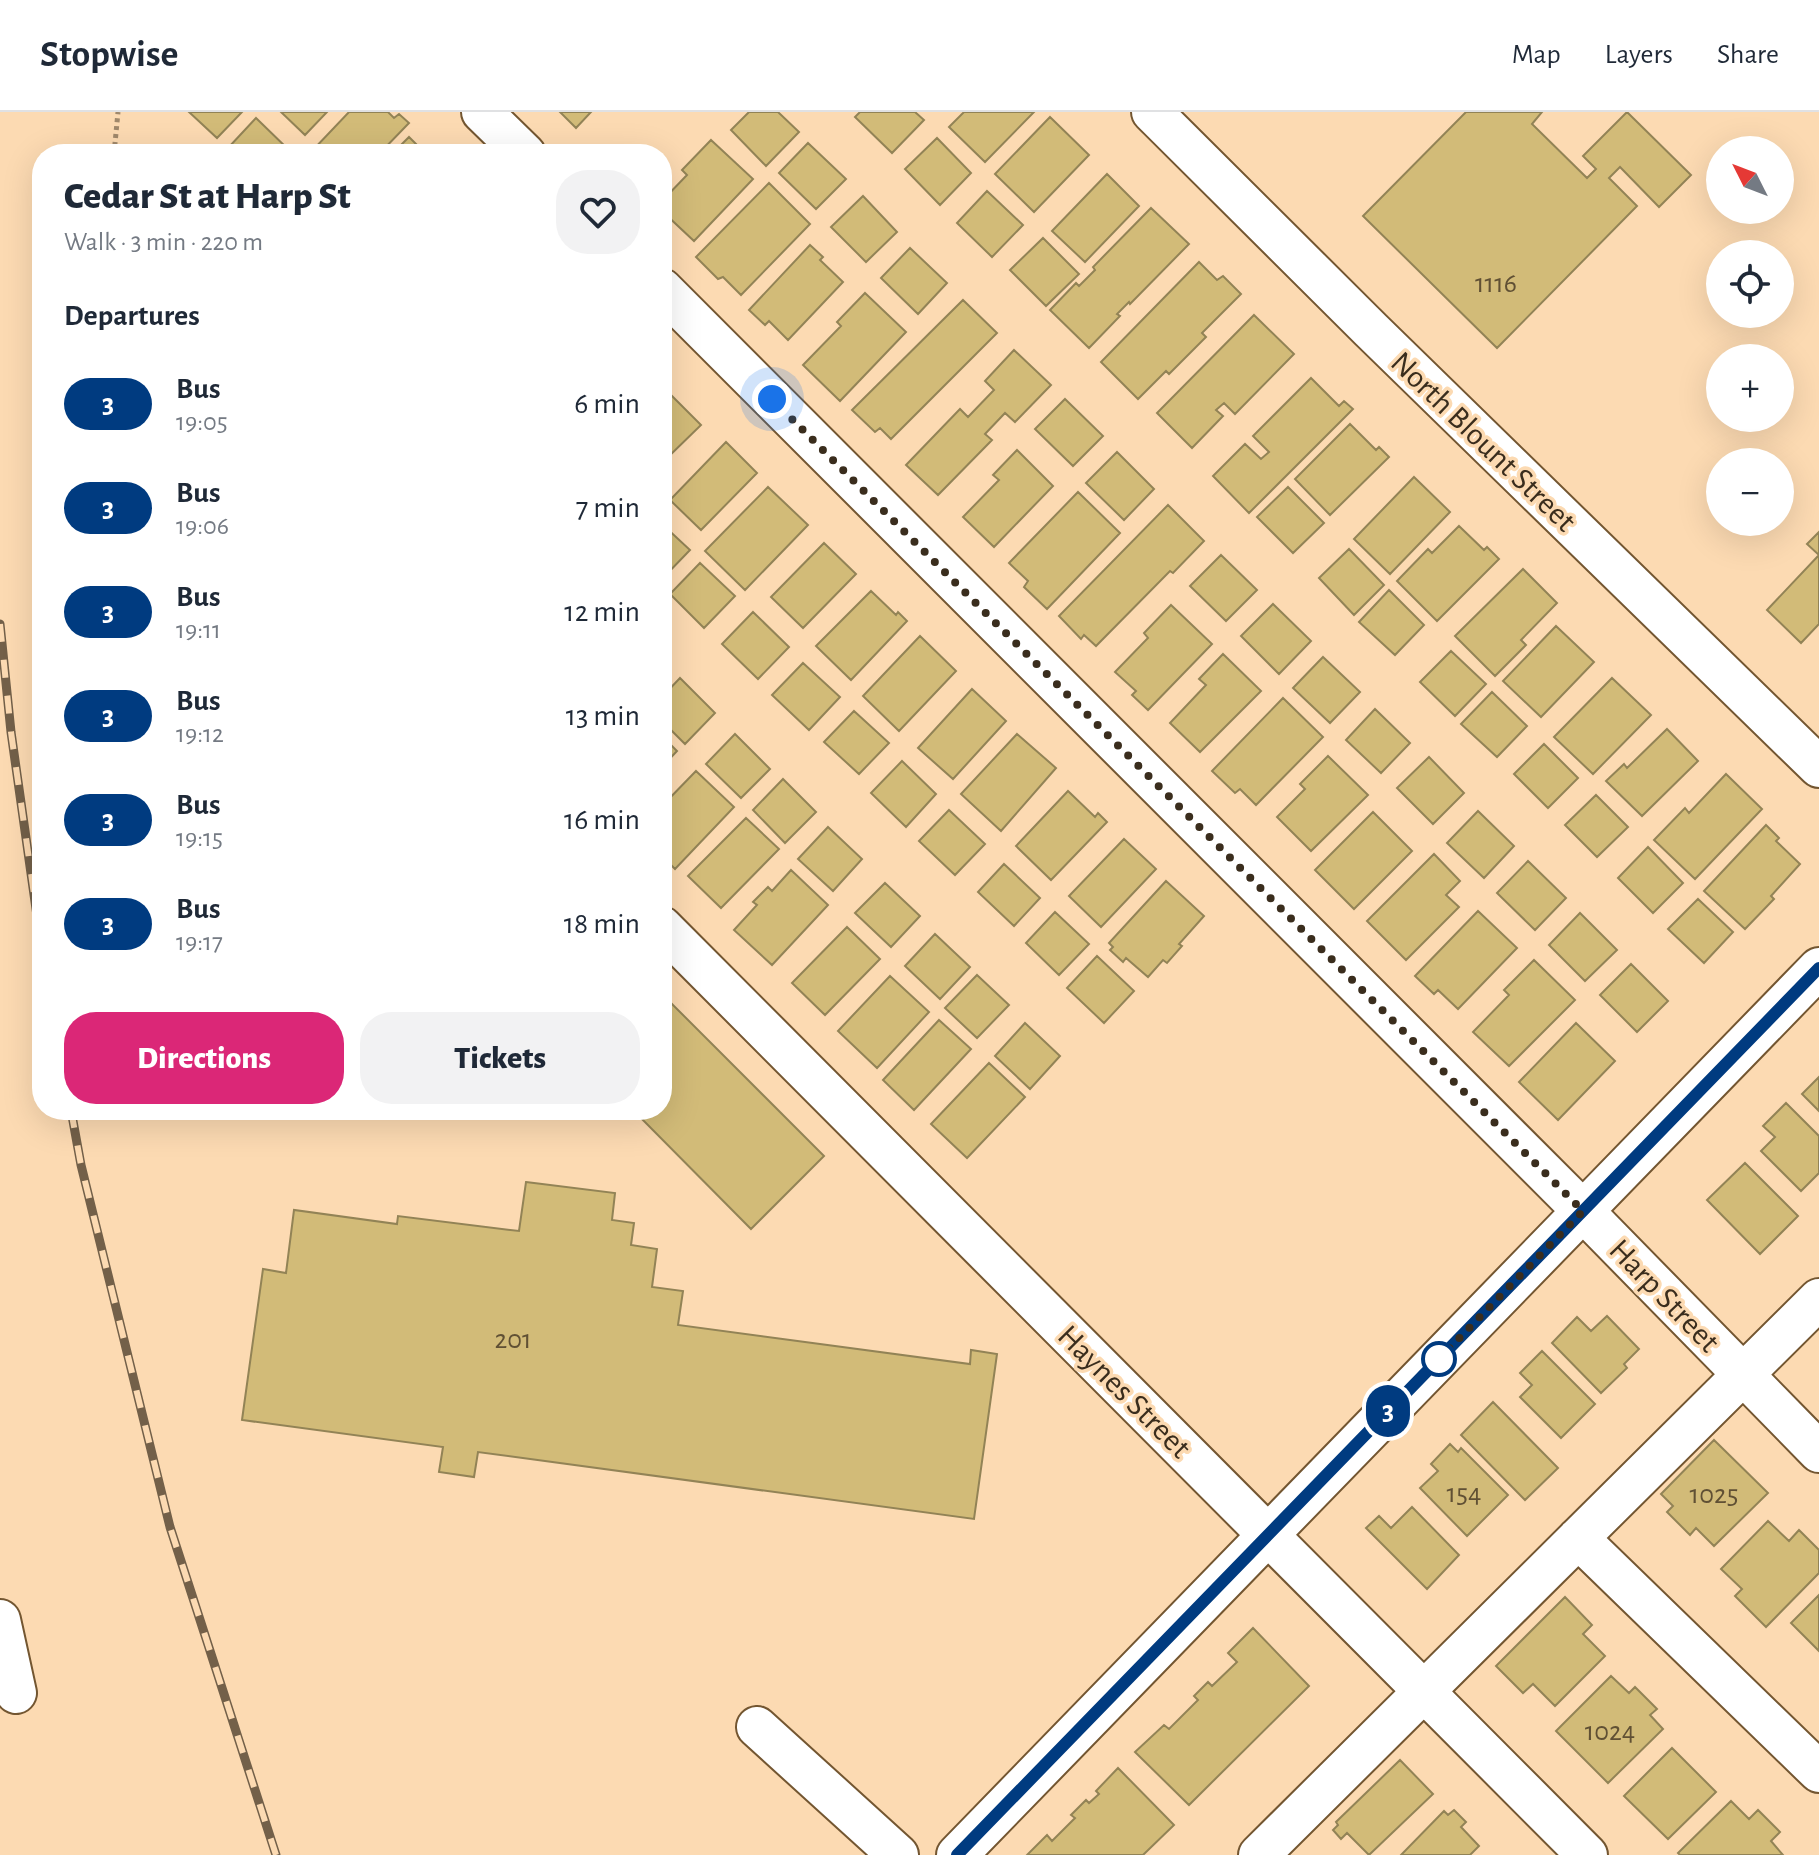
<!DOCTYPE html>
<meta charset="utf-8">
<style>
:root{--surface:#fff;--page:#f2f2f3;--text:#1f2937;--muted:#747a83;--line:#e0e1e3;--accent:#db2777}
body{margin:0;font-family:"Alegreya Sans",sans-serif;background:var(--page);color:var(--text);height:100vh;display:flex;flex-direction:column;font-size:30px;white-space:nowrap}
*{box-sizing:border-box;margin:0}
p{font-size:26px;color:var(--muted)}
.icon{flex:none;width:44px;height:44px;fill:none;stroke:currentColor;stroke-width:2;stroke-linecap:round;stroke-linejoin:round}
.map{position:relative;flex:1;overflow:hidden}
.panel{position:absolute;left:32px;top:32px;width:640px;height:976px;display:flex;flex-direction:column;background:var(--surface);border-radius:32px;box-shadow:0 8px 32px #0002}
.panel>*{flex:none}
.badge{padding:0 16px;border-radius:26px;font-size:28px;line-height:52px}
.needle{width:52px;rotate:312deg}
.buttons{position:absolute;left:1706px;top:24px;display:grid;gap:16px}
.buttons a{display:grid;place-items:center;width:88px;height:88px;border-radius:50%;background:var(--surface);box-shadow:0 8px 32px #0002;font-size:40px}
.you{position:absolute;width:40px;height:40px;margin:-20px;border:6px solid #fff;border-radius:50%;background:#1a73e8;box-shadow:0 0 0 12px #1a73e833}
.map>.badge{position:absolute;translate:-50% -50%;box-shadow:0 0 0 4px #fff}
h2{padding:0 32px;font-size:30px;line-height:72px}
.round{display:grid;place-items:center;flex:none;width:84px;height:84px;border-radius:32px;background:var(--page)}
.head{display:flex;align-items:center;justify-content:space-between;height:136px;padding:0 32px}
h1{font-size:38px;font-weight:800;line-height:60px}
.cta{display:flex;gap:16px;margin-top:auto;padding:16px 32px}
.cta a{flex:1;height:92px;border-radius:32px;background:var(--accent);color:#fff;font-size:32px;font-weight:800;line-height:92px;text-align:center}
.cta a+a{background:var(--page);color:var(--text)}
ul{padding:0;list-style:none}
li{display:flex;align-items:center;gap:24px;height:104px;padding:0 32px}
li div{flex:1}
li b{display:block;font-size:30px}
li em{font-style:normal}
li .badge{min-width:88px;font-weight:700;text-align:center}
header{display:flex;align-items:center;gap:48px;box-sizing:border-box;height:112px;padding:0 40px;background:var(--surface);border-bottom:2px solid var(--line)}
header strong{font-size:38px}
nav{display:flex;gap:44px;margin-inline-start:auto;font-size:28px}
.map>svg:first-child{display:block}
</style>
<header>
<strong>Stopwise</strong>
<nav><a>Map</a><a>Layers</a><a>Share</a></nav>
</header>
<div class="map">
<svg width="1819" height="1743" viewBox="0 0 1819 1743">
<rect width="100%" height="100%" fill="#fcdab2"/>
<path fill="#d2bb78" stroke="#928356" stroke-width="2" d="M 189,0 L 242,0 L 217,26 Z
M 281,0 L 327,0 L 305,23 Z
M 349,0 L 388,0 L 394,6 L 399,2 L 409,11 L 379,42 L 313,42 L 311,40 Z
M 560,0 L 591,0 L 576,16 Z
M 749,0 L 778,0 L 799,20 L 766,54 L 731,18 Z
M 860,0 L 915,0 L 924,8 L 892,41 L 855,5 Z
M 964,0 L 1034,0 L 985,50 L 949,15 Z
M 1466,0 L 1542,0 L 1532,12 L 1587,66 L 1596,57 L 1583,44 L 1627,0 L 1691,63 L 1659,95 L 1620,55 L 1609,66 L 1637,94 L 1497,236 L 1363,104 Z
M 1050,5 L 1089,43 L 1034,100 L 995,62 Z
M 256,6 L 291,40 L 289,42 L 234,42 L 228,36 Z
M 409,25 L 426,42 L 392,42 Z
M 937,26 L 971,61 L 940,93 L 905,57 Z
M 711,28 L 753,67 L 694,129 L 662,99 L 662,89 L 687,63 L 682,58 Z
M 808,31 L 846,67 L 816,97 L 779,61 Z
M 1107,62 L 1139,94 L 1085,150 L 1052,119 Z
M 769,71 L 810,112 L 741,183 L 723,165 L 718,167 L 696,145 Z
M 987,79 L 1023,113 L 992,145 L 957,111 Z
M 863,84 L 897,120 L 866,150 L 831,115 Z
M 1151,96 L 1189,132 L 1130,192 L 1129,190 L 1117,202 L 1120,204 L 1089,236 L 1050,198 L 1076,171 L 1079,174 L 1095,158 L 1093,155 Z
M 1043,126 L 1079,162 L 1046,194 L 1010,158 Z
M 810,133 L 823,145 L 820,148 L 843,170 L 788,228 L 769,209 L 765,213 L 749,198 Z
M 910,136 L 947,171 L 918,202 L 881,166 Z
M 1199,150 L 1217,168 L 1223,164 L 1241,182 L 1202,221 L 1206,225 L 1169,262 L 1166,259 L 1138,287 L 1101,250 Z
M 865,181 L 906,220 L 840,289 L 803,253 L 841,214 L 837,210 Z
M 963,188 L 997,221 L 891,327 L 880,316 L 875,320 L 852,298 Z
M 1254,203 L 1294,242 L 1235,302 L 1224,291 L 1216,298 L 1223,304 L 1192,336 L 1157,301 Z
M 1014,238 L 1051,273 L 1015,310 L 1005,301 L 985,322 L 992,328 L 938,383 L 906,353 L 960,297 L 968,305 L 994,278 L 985,269 Z
M 1311,266 L 1339,294 L 1344,289 L 1353,297 L 1249,401 L 1213,364 L 1245,332 L 1261,347 L 1269,340 L 1253,324 Z
M 669,281 L 701,313 L 664,349 L 668,353 L 662,359 L 662,288 Z
M 1065,287 L 1103,324 L 1073,354 L 1035,317 Z
M 1350,312 L 1376,338 L 1379,335 L 1389,345 L 1330,403 L 1295,367 Z
M 726,330 L 757,361 L 701,418 L 670,388 Z
M 1017,338 L 1053,374 L 994,435 L 963,405 L 999,368 L 993,363 Z
M 1117,340 L 1154,377 L 1124,408 L 1086,371 Z
M 1414,365 L 1450,400 L 1390,462 L 1354,427 Z
M 768,375 L 808,413 L 745,478 L 705,439 Z
M 1288,375 L 1324,411 L 1293,441 L 1257,405 Z
M 1078,380 L 1120,421 L 1047,497 L 1024,475 L 1028,469 L 1009,451 Z
M 1168,393 L 1204,429 L 1173,461 L 1170,459 L 1096,534 L 1084,523 L 1081,527 L 1059,504 Z
M 662,412 L 690,438 L 662,467 Z
M 1459,414 L 1484,438 L 1487,435 L 1499,447 L 1437,509 L 1397,469 L 1428,437 L 1432,441 Z
M 1819,420 L 1819,512 L 1801,531 L 1767,498 L 1819,443 L 1807,432 Z
M 824,431 L 856,462 L 803,516 L 771,485 Z
M 1349,437 L 1384,473 L 1354,503 L 1319,466 Z
M 1221,443 L 1257,478 L 1226,509 L 1190,474 Z
M 700,451 L 735,484 L 704,516 L 670,482 Z
M 1523,457 L 1557,491 L 1521,528 L 1526,533 L 1495,564 L 1455,524 Z
M 1389,478 L 1424,513 L 1395,543 L 1359,510 Z
M 871,479 L 896,503 L 898,500 L 907,509 L 851,568 L 816,534 Z
M 1273,492 L 1311,529 L 1279,562 L 1241,524 Z
M 1171,493 L 1212,532 L 1148,598 L 1132,583 L 1136,579 L 1115,560 L 1148,526 L 1144,521 Z
M 753,500 L 789,535 L 758,567 L 722,532 Z
M 1556,514 L 1594,550 L 1541,605 L 1503,569 Z
M 920,524 L 956,559 L 899,619 L 863,584 Z
M 1451,539 L 1486,572 L 1455,604 L 1420,570 Z
M 1223,542 L 1261,579 L 1200,640 L 1170,611 L 1206,573 L 1199,567 Z
M 1323,545 L 1360,580 L 1330,611 L 1293,576 Z
M 803,551 L 840,585 L 809,618 L 772,583 Z
M 680,566 L 715,601 L 685,632 L 662,609 L 662,585 Z
M 1612,566 L 1651,603 L 1593,662 L 1554,625 Z
M 972,577 L 1006,609 L 953,667 L 918,636 Z
M 1492,580 L 1527,614 L 1497,645 L 1461,612 Z
M 1283,586 L 1323,625 L 1256,693 L 1240,677 L 1235,681 L 1212,659 Z
M 1375,597 L 1410,631 L 1381,661 L 1346,628 Z
M 854,599 L 889,631 L 859,662 L 824,630 Z
M 1667,617 L 1698,649 L 1642,704 L 1606,669 L 1624,652 L 1627,656 Z
M 735,622 L 770,657 L 741,686 L 706,652 Z
M 1017,622 L 1056,656 L 1001,719 L 961,682 Z
M 662,624 L 677,639 L 662,655 Z
M 1544,632 L 1578,666 L 1548,696 L 1514,662 Z
M 1328,644 L 1368,683 L 1311,739 L 1277,705 L 1305,677 L 1300,672 Z
M 1429,645 L 1464,681 L 1433,712 L 1397,676 Z
M 902,649 L 936,682 L 906,715 L 871,681 Z
M 696,659 L 734,695 L 675,757 L 662,744 L 662,694 Z
M 1726,662 L 1762,697 L 1695,767 L 1654,728 L 1685,696 L 1689,701 Z
M 783,667 L 816,700 L 785,731 L 753,698 Z
M 1068,679 L 1095,705 L 1098,701 L 1107,710 L 1051,768 L 1016,734 Z
M 1596,683 L 1628,715 L 1597,745 L 1565,713 Z
M 949,698 L 985,732 L 955,763 L 919,729 Z
M 1478,699 L 1514,734 L 1484,766 L 1447,731 Z
M 1373,700 L 1412,739 L 1354,797 L 1315,758 Z
M 746,706 L 779,737 L 721,796 L 688,764 Z
M 1766,713 L 1779,726 L 1776,729 L 1800,752 L 1771,784 L 1774,787 L 1745,817 L 1704,779 Z
M 828,715 L 862,747 L 833,779 L 798,747 Z
M 1124,727 L 1156,757 L 1101,815 L 1069,784 Z
M 1648,735 L 1683,771 L 1653,801 L 1618,766 Z
M 1434,742 L 1460,769 L 1446,783 L 1459,795 L 1406,848 L 1367,809 Z
M 1528,749 L 1566,786 L 1535,818 L 1497,781 Z
M 1004,752 L 1040,786 L 1014,814 L 978,780 Z
M 791,758 L 828,793 L 772,853 L 734,818 L 757,793 L 753,790 L 768,775 L 772,779 Z
M 1166,769 L 1204,804 L 1179,832 L 1182,834 L 1167,851 L 1163,848 L 1148,865 L 1126,846 L 1123,850 L 1110,838 L 1113,835 L 1109,831 Z
M 885,771 L 920,804 L 891,835 L 855,801 Z
M 1698,787 L 1733,820 L 1704,851 L 1668,817 Z
M 1478,799 L 1517,836 L 1458,897 L 1438,878 L 1434,882 L 1415,864 Z
M 1055,800 L 1089,832 L 1059,863 L 1026,831 Z
M 1580,801 L 1617,838 L 1585,869 L 1549,833 Z
M 847,815 L 880,847 L 825,903 L 792,871 Z
M 935,822 L 970,855 L 940,887 L 905,854 Z
M 1097,844 L 1134,879 L 1104,911 L 1067,876 Z
M 1534,848 L 1575,888 L 1509,954 L 1473,920 L 1509,883 L 1504,878 Z
M 1631,852 L 1668,889 L 1637,920 L 1600,883 Z
M 977,863 L 1009,893 L 977,926 L 945,896 Z
M 890,864 L 929,900 L 877,956 L 838,919 Z
M 662,882 L 824,1044 L 751,1117 L 633,998 L 662,998 Z
M 939,908 L 971,937 L 914,998 L 883,968 Z
M 1025,911 L 1060,944 L 1030,977 L 995,944 Z
M 1576,911 L 1615,949 L 1558,1008 L 1519,970 Z
M 989,951 L 1025,985 L 967,1046 L 931,1012 Z
M 1819,965 L 1819,999 L 1802,982 Z
M 1786,991 L 1819,1024 L 1819,1061 L 1801,1079 L 1761,1039 L 1775,1025 L 1763,1014 Z
M 1745,1051 L 1798,1104 L 1760,1142 L 1707,1088 Z
M 526,1070 L 615,1081 L 612,1108 L 634,1111 L 631,1133 L 657,1137 L 652,1175 L 683,1179 L 678,1213 L 970,1252 L 971,1238 L 997,1242 L 974,1407 L 478,1340 L 474,1365 L 439,1360 L 443,1335 L 242,1308 L 263,1157 L 286,1161 L 294,1098 L 397,1112 L 398,1104 L 519,1119 Z
M 1607,1204 L 1639,1237 L 1624,1252 L 1627,1256 L 1601,1281 L 1552,1231 L 1577,1205 L 1591,1219 Z
M 1542,1239 L 1595,1292 L 1561,1326 L 1520,1285 L 1532,1273 L 1520,1261 Z
M 1493,1290 L 1558,1356 L 1525,1388 L 1461,1323 Z
M 1714,1328 L 1768,1381 L 1714,1434 L 1696,1416 L 1690,1423 L 1667,1400 L 1673,1394 L 1661,1382 Z
M 1450,1332 L 1458,1340 L 1461,1336 L 1508,1383 L 1467,1424 L 1420,1376 L 1438,1359 L 1431,1352 Z
M 1412,1395 L 1459,1443 L 1427,1477 L 1366,1416 L 1379,1404 L 1391,1416 Z
M 1768,1409 L 1789,1429 L 1799,1418 L 1819,1438 L 1819,1461 L 1766,1515 L 1735,1484 L 1742,1477 L 1721,1457 Z
M 1819,1483 L 1819,1539 L 1791,1511 Z
M 1565,1485 L 1592,1513 L 1583,1522 L 1605,1544 L 1555,1594 L 1533,1572 L 1523,1581 L 1496,1554 Z
M 1253,1516 L 1309,1574 L 1189,1693 L 1135,1640 L 1164,1613 L 1169,1617 L 1198,1588 L 1194,1584 L 1208,1570 L 1212,1574 L 1237,1550 L 1228,1541 Z
M 1611,1564 L 1629,1581 L 1635,1575 L 1657,1597 L 1650,1603 L 1663,1617 L 1608,1671 L 1556,1619 Z
M 1672,1636 L 1716,1680 L 1668,1727 L 1624,1684 Z
M 1400,1648 L 1433,1682 L 1369,1743 L 1347,1721 L 1341,1727 L 1333,1718 L 1338,1713 L 1336,1710 Z
M 1118,1656 L 1174,1713 L 1143,1743 L 1027,1743 L 1047,1723 L 1052,1729 L 1075,1706 L 1071,1703 L 1086,1688 L 1089,1691 L 1099,1682 L 1096,1679 Z
M 1731,1689 L 1749,1707 L 1758,1698 L 1780,1720 L 1771,1729 L 1783,1743 L 1680,1743 L 1678,1741 Z
M 1454,1698 L 1466,1710 L 1461,1715 L 1479,1734 L 1470,1743 L 1401,1743 L 1444,1699 L 1448,1703 Z"/>
<g fill="none" stroke-linecap="round" stroke-linejoin="round">
<defs>
<path id="minor" d="M 482,0 L 525,42
M 1152,0 L 1371,218 L 1819,655
M 662,177 L 1583,1099 L 1819,1340
M 662,815 L 1587,1743
M 1578,1426 L 1819,1660
M 0,1508 L 16,1581
M 757,1615 L 898,1743
M 957,1743 L 1819,856
M 1259,1743 L 1819,1187"/>
</defs>
<use href="#minor" stroke="#735631" stroke-width="44"/>
<path stroke="#a0886b" stroke-width="5" stroke-dasharray="4 4" stroke-linecap="butt" d="M 114,42 L 118,0"/>
<use href="#minor" stroke="#fff" stroke-width="40"/>
<defs>
<path id="rail" d="M 0,512 L 11,620 L 42,839
M 71,998 L 81,1053 L 170,1415 L 276,1743"/>
</defs>
<use href="#rail" stroke="#736049" stroke-width="9"/>
<use href="#rail" stroke="#fcdab2" stroke-width="6" stroke-dasharray="18" stroke-linecap="butt"/>
</g>
<g fill="none" stroke-linecap="round" stroke-linejoin="round">
<defs>
<path id="line" d="M 957,1743 L 1819,856"/>
</defs>
<use href="#line" stroke="#fff" stroke-width="18"/>
<use href="#line" stroke="#003b80" stroke-width="12"/>
<path stroke="#3a2d1d" stroke-width="8" stroke-dasharray="0 14.4" d="M 772,287 L 1583,1099 L 1436,1250 L 1439,1247"/>
</g>
<circle fill="#fff" stroke="#003b80" stroke-width="4" cx="1439" cy="1247" r="16"/>
<g text-anchor="middle" stroke-width="7" stroke-linejoin="round" paint-order="stroke">
<g font-size="28" fill="#605034">
<text x="1496" y="180">1116</text>
<text x="513" y="1236">201</text>
<text x="1464" y="1390">154</text>
<text x="1714" y="1391">1025</text>
<text x="1610" y="1628">1024</text>
</g>
<g font-size="32" fill="#3a2d1d" stroke="#fcdab2">
<text transform="translate(1484 329) rotate(44)" y="11">North Blount Street</text>
<text transform="translate(1665 1183) rotate(46)" y="11">Harp Street</text>
<text transform="translate(1125 1279) rotate(45)" y="11">Haynes Street</text>
</g>
</g>
</svg>
<div class="buttons">
<a><svg class="needle" viewBox="-14 -14 28 28"><path d="M0-13l5 13h-10z" fill="#e53935"/><path d="M0 13l5-13h-10z" fill="#747a83"/></svg></a>
<a><svg class="icon" aria-label="locate" viewBox="0 0 24 24"><circle cx="12" cy="12" r="6"/><path d="M12 2v4M12 18v4M2 12h4M18 12h4"/></svg></a>
<a>+</a>
<a>−</a>
</div>
<div class="you" style="left:772px;top:287px"></div>
<b class="badge" style="left:1388px;top:1299px;background:#003b80;color:#fff">3</b>
<section class="panel">
<div class="head"><div><h1>Cedar St at Harp St</h1><p>Walk · 3 min · 220 m</p></div><a class="round"><svg class="icon" aria-label="heart" viewBox="0 0 24 24"><path d="M12 20l-8-8c-3-5 5-10 8-4 3-6 11-1 8 4z"/></svg></a></div>
<h2>Departures</h2>
<ul>
<li><span class="badge" style="background:#003b80;color:#fff">3</span><div><b>Bus</b><p>19:05</p></div><em>6 min</em></li>
<li><span class="badge" style="background:#003b80;color:#fff">3</span><div><b>Bus</b><p>19:06</p></div><em>7 min</em></li>
<li><span class="badge" style="background:#003b80;color:#fff">3</span><div><b>Bus</b><p>19:11</p></div><em>12 min</em></li>
<li><span class="badge" style="background:#003b80;color:#fff">3</span><div><b>Bus</b><p>19:12</p></div><em>13 min</em></li>
<li><span class="badge" style="background:#003b80;color:#fff">3</span><div><b>Bus</b><p>19:15</p></div><em>16 min</em></li>
<li><span class="badge" style="background:#003b80;color:#fff">3</span><div><b>Bus</b><p>19:17</p></div><em>18 min</em></li>
</ul>
<div class="cta"><a>Directions</a><a>Tickets</a></div>
</section>
</div>
